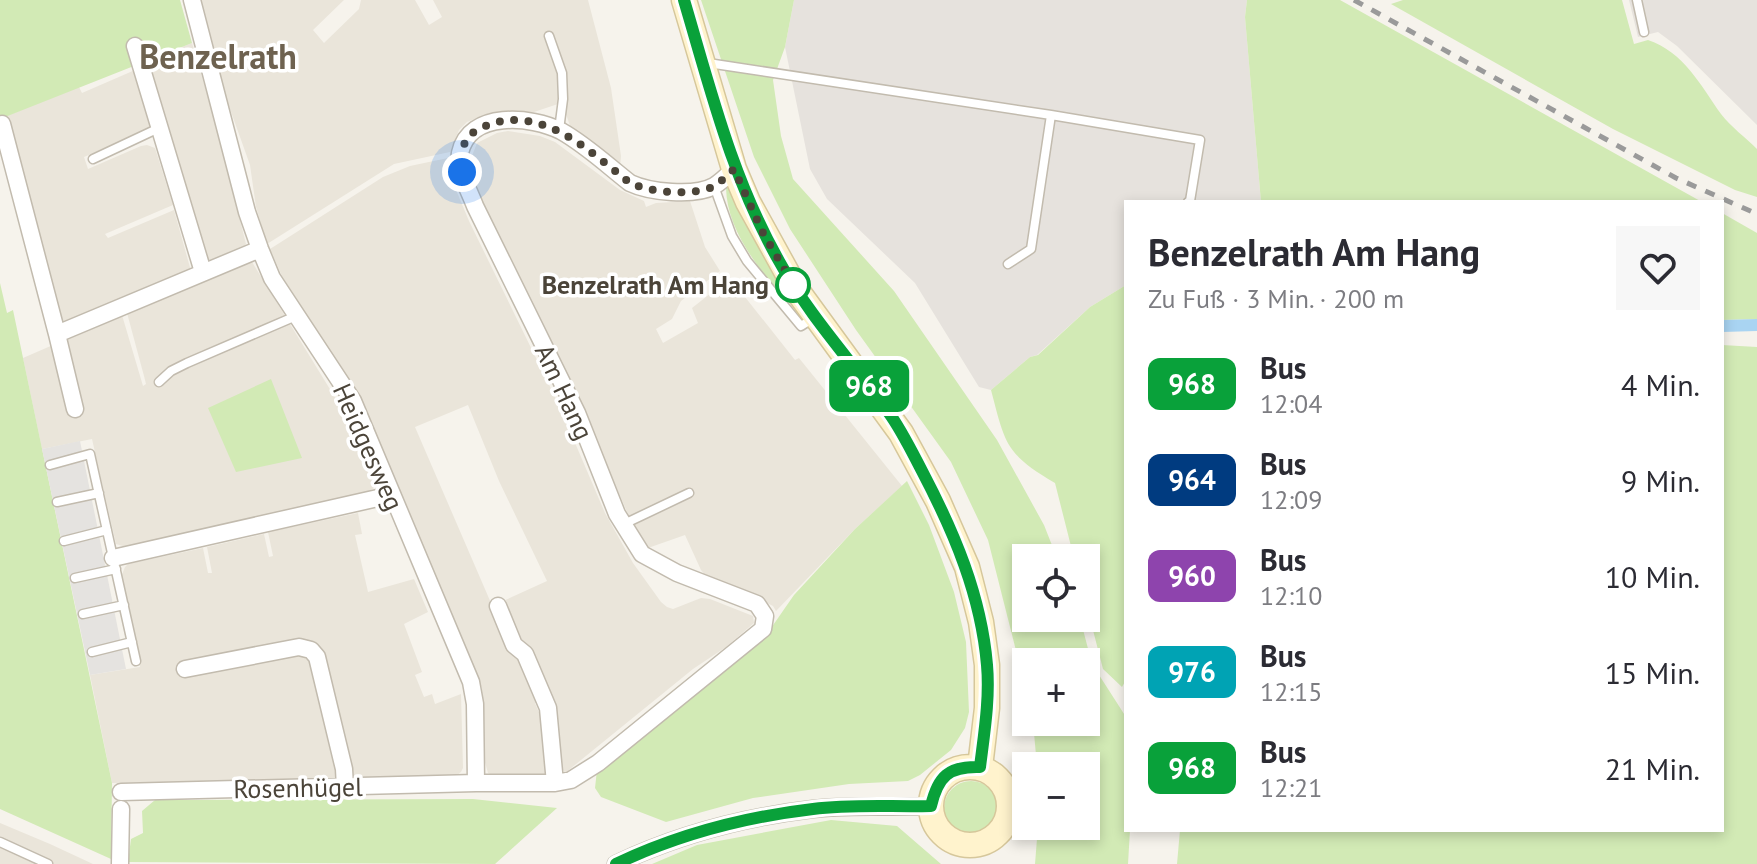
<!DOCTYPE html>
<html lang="de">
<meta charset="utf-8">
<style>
:root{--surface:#fff;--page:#f7f7f7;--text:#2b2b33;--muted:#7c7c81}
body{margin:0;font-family:"PT Sans",sans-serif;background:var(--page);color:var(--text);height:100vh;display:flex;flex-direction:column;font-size:30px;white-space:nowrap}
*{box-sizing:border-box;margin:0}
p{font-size:26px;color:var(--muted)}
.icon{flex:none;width:44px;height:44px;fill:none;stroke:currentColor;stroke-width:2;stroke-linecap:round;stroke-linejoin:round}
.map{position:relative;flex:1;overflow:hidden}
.panel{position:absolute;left:1124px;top:200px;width:600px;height:632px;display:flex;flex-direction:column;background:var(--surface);border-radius:0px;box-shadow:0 4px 12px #0003}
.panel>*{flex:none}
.badge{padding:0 16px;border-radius:12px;font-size:28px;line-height:52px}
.buttons{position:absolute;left:1012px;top:544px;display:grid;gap:16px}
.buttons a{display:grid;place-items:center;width:88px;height:88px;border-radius:0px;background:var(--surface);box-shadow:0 4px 12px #0003;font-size:40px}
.you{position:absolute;width:40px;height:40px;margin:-20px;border:6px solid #fff;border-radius:50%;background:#1a73e8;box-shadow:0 0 0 12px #1a73e833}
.map>.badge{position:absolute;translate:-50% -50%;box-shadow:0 0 0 4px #fff}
.round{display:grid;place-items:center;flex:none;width:84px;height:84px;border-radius:0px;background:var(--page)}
.summary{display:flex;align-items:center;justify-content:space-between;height:136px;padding:0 24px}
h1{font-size:38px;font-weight:700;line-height:60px}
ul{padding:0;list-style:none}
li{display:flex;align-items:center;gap:24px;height:96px;padding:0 24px}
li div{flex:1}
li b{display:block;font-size:30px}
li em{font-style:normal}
li .badge{min-width:88px;font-weight:700;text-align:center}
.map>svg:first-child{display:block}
</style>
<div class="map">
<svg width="1757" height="864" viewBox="0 0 1757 864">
<rect width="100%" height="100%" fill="#f6f3ec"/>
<path fill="#eae5da" d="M 201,0 L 344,0 L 313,30 L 324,43 L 359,9 L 361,0 L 415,0 L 429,25 L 442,17 L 433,0 L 588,0 L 611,88 L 621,156 L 620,168 L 571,129 L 564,108 L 558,104 L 528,114 L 490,113 L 467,122 L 459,130 L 450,152 L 394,164 L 267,244 L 256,207 L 250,165 L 210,53 Z
M 192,43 L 217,128 L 246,244 L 241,249 L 213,261 L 207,261 L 146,61 Z
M 135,70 L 151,128 L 84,157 L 88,169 L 141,146 L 147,145 L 155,148 L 173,205 L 105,234 L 108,238 L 174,210 L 191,271 L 67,323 L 59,320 L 57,315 L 6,116 L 79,87 L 82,93 Z
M 508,131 L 540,136 L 555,142 L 620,190 L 644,201 L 646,207 L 656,203 L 690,201 L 705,247 L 720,271 L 681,301 L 672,319 L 656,329 L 663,343 L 698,323 L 692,308 L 730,278 L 795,360 L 799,358 L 902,486 L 855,529 L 776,611 L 773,606 L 751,595 L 709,580 L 701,570 L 685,535 L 648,548 L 634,528 L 578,399 L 496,233 L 474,182 L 470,161 L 477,143 L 497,133 Z
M 448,158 L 449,173 L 469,221 L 558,403 L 605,513 L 633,563 L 661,602 L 667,607 L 673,609 L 701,598 L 710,599 L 753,616 L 754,623 L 726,647 L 693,669 L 565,773 L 559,763 L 553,712 L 528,653 L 518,642 L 501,602 L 547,581 L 499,481 L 468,405 L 415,427 L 510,647 L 520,656 L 539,701 L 535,703 L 545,727 L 550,765 L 546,775 L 494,776 L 488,773 L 484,759 L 482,689 L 479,679 L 360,397 L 282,276 L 270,249 L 383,177 L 410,166 Z
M 249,261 L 252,262 L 347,417 L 375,484 L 374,488 L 369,491 L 126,547 L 116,544 L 92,439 L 42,449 L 23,358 L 122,315 L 143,386 L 146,384 L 144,376 L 127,313 Z
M 358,513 L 362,534 L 355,535 L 368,592 L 414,579 L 428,612 L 404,624 L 422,672 L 415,675 L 424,697 L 432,694 L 435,704 L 461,694 L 463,768 L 461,772 L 454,777 L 112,783 L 90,675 L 140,667 L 121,577 L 125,567 L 128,564 L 203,548 L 208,573 L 212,573 L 207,547 L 264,534 L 269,557 L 273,556 L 268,532 Z
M 0,823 L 50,844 L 93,864 L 0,864 Z"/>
<path fill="#e6e2dd" d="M 794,0 L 1247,0 L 1245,17 L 1261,202 L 1126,202 L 1126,285 L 1090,307 L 1037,355 L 1030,357 L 991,390 L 979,387 L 915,283 L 827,199 L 810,169 L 785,47 Z
M 1629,0 L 1757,0 L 1757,125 L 1677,46 L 1658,32 L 1638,37 Z"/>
<path fill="#d2eab5" d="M 0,0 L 180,0 L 192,43 L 0,119 Z
M 701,0 L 794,0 L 785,47 L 773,80 L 781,136 L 793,179 L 894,291 L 997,440 L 1044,525 L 1057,558 L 1026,558 L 1026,618 L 1080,618 L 1092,664 L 1126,717 L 1126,830 L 1130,830 L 1128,864 L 1035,864 L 1038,826 L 1086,826 L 1086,766 L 1037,766 L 1033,722 L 1086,722 L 1086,662 L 1026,662 L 1026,690 L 988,540 L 951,462 L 856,330 L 790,229 L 754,157 Z
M 1247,0 L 1340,0 L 1702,202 L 1261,202 L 1245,17 Z
M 1403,0 L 1622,0 L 1634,44 L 1648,40 C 1684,52 1701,86 1721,114 C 1731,127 1745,137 1757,149 L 1757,197 L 1735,190 L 1613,129 L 1391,4 Z
M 730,186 L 744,222 L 784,289 L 780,294 C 755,264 727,228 726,188 Z
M 1722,213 L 1757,233 L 1757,319 L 1722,320 Z
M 0,283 L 7,313 L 13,310 L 112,783 L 111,859 L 0,809 Z
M 1126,285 L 1126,680 L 1122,687 L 1103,669 L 1086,603 L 1086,558 L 1074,558 L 1055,483 C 1005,454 1005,443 991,390 L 1030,357 L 1038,355 L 1090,307 Z
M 1722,345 L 1757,347 L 1757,864 L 1177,864 L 1180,830 L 1722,830 Z
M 271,379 L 302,458 L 236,472 L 208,408 Z
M 907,481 L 929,525 L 954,592 L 966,642 L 969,712 L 965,728 L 951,750 L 920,775 L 908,781 L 849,784 L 753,798 L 666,822 L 601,797 L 595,788 L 597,770 L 769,631 L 794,595 L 855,529 Z
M944 808a27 27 0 1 1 54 0a27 27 0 1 1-54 0Z
M 473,799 L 557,808 L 495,864 L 128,862 L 131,839 L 143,833 L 142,811 L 155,800 Z
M 831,820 L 897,826 L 941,864 L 652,864 L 697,845 Z"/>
<path fill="#e5e3e0" d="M 80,441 L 126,669 L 90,675 L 42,449 Z"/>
<path fill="#a9d4f2" d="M 1757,319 L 1757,331 L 1722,332 L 1722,320 Z"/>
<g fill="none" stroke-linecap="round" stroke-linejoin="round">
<defs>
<path id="lane" d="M 1637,0 L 1644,32
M 549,36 L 562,73 L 563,99 L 559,130
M 708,63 L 1051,115 L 1200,140 L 1190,201 L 1188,202
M 93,159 L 159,128
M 714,186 L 732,236 L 747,261 L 801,326 L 812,319
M 1008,264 L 1031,249 L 1051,115
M 159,382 L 171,371 L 187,363 L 296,316
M 50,465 L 90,454 L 136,661
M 57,502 L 99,493
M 624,524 L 689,493
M 64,541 L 107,530
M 75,578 L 116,569
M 83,614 L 124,605
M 92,652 L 132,642
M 0,842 L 48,864"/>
<path id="street" d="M 192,0 L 247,212 L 260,249 L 272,278 L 353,401 L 471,682 L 475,704 L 476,783 L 555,783 L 571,780 L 598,763 L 763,629 L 765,616 L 757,604 L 677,573 L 642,554 L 617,514 L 577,413 L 475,206 C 469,190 457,170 460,153 C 469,110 532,116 561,131 C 586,145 607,165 630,183 C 649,192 694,197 714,186 C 721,182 728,175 734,169
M 135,46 L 203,272
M 2,124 L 57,334 L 260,249
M 57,334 L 75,409
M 113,558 L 391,495
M 498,606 L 514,645 L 525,654 L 548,708 L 555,783
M 185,669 L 299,647 L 311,650 L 317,657 L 344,769 L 345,787
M 121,792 L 476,783
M 120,864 L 121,809
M 616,864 C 677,835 745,817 813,809 C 851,804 892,808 931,806"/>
<path id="secondary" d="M 684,0 L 734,169 L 748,202 L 796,289 L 901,433 L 938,501 L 967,567 L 981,622 L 987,665 L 987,708 L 980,767
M931 806a39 39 0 1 1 78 0a39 39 0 1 1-78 0Z"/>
</defs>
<use href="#lane" stroke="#c2bbae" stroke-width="11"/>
<use href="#street" stroke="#c2bbae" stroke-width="19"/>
<use href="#secondary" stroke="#d6c79b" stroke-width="27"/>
<use href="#lane" stroke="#fff" stroke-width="8"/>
<use href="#street" stroke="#fff" stroke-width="16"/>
<use href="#secondary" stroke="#fff3cd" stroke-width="24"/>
<path stroke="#9a9a9a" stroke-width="5" stroke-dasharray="10 10" stroke-linecap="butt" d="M 1354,0 L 1676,178 L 1757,214"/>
</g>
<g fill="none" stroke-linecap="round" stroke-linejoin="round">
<defs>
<path id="line" d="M 616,864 C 677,835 745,817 813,809 C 851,804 892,807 931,806 C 938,776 949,766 980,767 C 984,734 990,699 987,665 C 981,595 954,532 922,471 C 912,452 902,431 889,413 C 853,363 809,316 779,261 C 732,178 711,91 684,0"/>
</defs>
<use href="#line" stroke="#fff" stroke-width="18"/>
<use href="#line" stroke="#09a13a" stroke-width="12"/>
<path stroke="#4b4439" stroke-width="8" stroke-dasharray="0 14.4" d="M 462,172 C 459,152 463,135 483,127 C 540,102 588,150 630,183 C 649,192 694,197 714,186 C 721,182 728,175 734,169 L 763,233 L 796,289 L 793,285"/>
</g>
<circle fill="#fff" stroke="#09a13a" stroke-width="4" cx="793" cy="285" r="16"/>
<g text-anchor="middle" stroke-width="7" stroke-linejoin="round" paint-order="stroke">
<g font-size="26" font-weight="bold" fill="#4b4439" stroke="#fff" text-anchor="end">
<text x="769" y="294">Benzelrath Am Hang</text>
</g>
<g font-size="26" fill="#4b4439" stroke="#fff">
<text transform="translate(564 392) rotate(65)" y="9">Am Hang</text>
<text transform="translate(368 447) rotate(66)" y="9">Heidgesweg</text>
<text transform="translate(298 788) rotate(-1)" y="9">Rosenhügel</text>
</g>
<g font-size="34" font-weight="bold" fill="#6e6250" stroke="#fff">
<text x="218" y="69">Benzelrath</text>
</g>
</g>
</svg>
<div class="buttons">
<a><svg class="icon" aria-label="locate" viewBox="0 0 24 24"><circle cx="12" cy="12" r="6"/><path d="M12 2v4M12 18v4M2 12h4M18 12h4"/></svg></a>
<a>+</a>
<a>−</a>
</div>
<div class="you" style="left:462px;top:172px"></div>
<b class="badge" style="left:869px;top:386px;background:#09a13a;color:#fff">968</b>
<section class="panel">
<div class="summary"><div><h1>Benzelrath Am Hang</h1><p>Zu Fuß · 3 Min. · 200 m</p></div><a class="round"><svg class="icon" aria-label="heart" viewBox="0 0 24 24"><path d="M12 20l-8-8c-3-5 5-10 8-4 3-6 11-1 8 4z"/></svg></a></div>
<ul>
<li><span class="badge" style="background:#09a13a;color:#fff">968</span><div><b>Bus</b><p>12:04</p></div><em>4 Min.</em></li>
<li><span class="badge" style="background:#003b80;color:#fff">964</span><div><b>Bus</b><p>12:09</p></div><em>9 Min.</em></li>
<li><span class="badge" style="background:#8e44ad;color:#fff">960</span><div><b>Bus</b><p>12:10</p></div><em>10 Min.</em></li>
<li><span class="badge" style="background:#00a3b4;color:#fff">976</span><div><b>Bus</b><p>12:15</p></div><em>15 Min.</em></li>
<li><span class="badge" style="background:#09a13a;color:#fff">968</span><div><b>Bus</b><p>12:21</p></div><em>21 Min.</em></li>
</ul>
</section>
</div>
